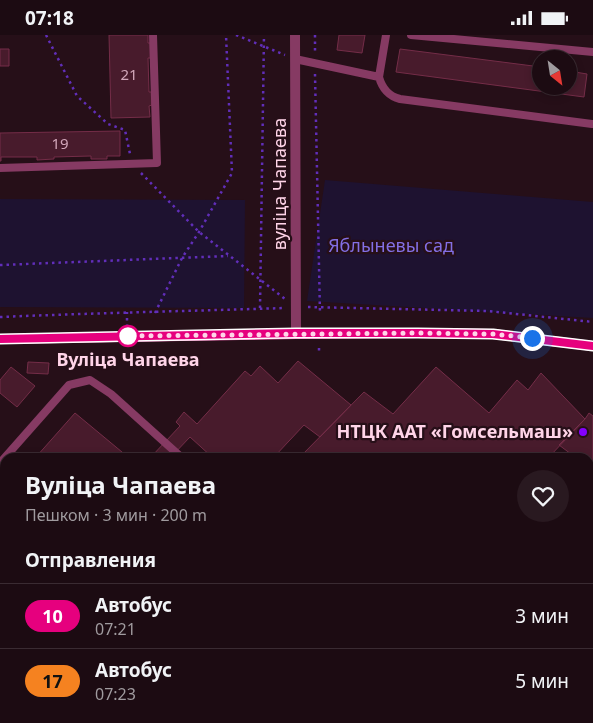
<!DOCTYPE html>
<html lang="ru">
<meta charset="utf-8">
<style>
:root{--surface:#1c0b12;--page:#291920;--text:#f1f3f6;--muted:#a09b9f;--line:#3a2b32}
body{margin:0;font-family:"Noto Sans",sans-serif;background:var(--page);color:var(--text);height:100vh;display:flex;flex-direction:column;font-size:19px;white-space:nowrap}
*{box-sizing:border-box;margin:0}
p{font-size:16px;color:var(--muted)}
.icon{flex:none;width:28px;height:28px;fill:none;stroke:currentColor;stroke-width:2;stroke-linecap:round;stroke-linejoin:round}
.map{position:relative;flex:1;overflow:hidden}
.drawer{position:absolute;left:0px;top:418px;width:594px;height:271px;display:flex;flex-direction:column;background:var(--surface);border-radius:15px 15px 0 0;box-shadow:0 2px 8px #0003,0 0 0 1px var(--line)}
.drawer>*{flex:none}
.badge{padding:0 10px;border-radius:16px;font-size:18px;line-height:32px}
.needle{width:32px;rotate:150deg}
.controls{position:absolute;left:532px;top:15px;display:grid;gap:10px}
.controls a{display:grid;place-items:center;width:45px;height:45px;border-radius:50%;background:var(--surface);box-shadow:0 2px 8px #0003,0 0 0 1px var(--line);font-size:25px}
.you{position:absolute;width:25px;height:25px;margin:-12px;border:4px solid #fff;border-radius:50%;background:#1a73e8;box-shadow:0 0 0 8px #1a73e833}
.map>.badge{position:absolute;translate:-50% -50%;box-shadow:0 0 0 2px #fff}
h2{padding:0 25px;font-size:19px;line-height:45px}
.round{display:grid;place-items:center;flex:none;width:52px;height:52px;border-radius:26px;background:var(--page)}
.head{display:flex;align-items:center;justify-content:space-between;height:85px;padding:0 25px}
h1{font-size:24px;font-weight:700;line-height:38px}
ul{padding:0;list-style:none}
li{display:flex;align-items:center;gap:15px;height:65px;padding:0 25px;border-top:1px solid var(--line)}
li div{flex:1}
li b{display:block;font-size:19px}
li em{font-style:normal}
li .badge{min-width:55px;font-weight:700;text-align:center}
.status{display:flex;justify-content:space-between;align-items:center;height:35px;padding:0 25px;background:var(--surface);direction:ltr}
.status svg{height:14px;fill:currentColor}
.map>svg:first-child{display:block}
</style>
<div class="status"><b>07:18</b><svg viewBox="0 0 49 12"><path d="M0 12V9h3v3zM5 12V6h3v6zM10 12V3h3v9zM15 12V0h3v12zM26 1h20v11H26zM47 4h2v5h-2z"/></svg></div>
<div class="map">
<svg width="593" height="688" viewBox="0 0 593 688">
<rect width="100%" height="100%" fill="#260f18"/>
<path fill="#1e1230" d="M 325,145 L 593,167 L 593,283 L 307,266 Z
M 0,164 L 245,165 L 244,273 L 0,272 Z"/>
<path fill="#481b2c" stroke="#742d48" d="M 109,0 L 148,0 L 148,8 L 151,8 L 151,23 L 148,23 L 149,57 L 152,57 L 152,70 L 149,71 L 150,82 L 111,83 Z
M 339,0 L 365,0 L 362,18 L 337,15 Z
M 0,14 L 9,14 L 9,31 L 0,31 Z
M 400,14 L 541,32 L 541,51 L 569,51 L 569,36 L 587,39 L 584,62 L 396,37 Z
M 120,96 L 120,121 L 107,121 L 107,124 L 91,124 L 91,121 L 54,122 L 54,124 L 37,125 L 37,122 L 1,122 L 1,126 L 0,126 L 0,98 Z
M 298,326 L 351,370 L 320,402 L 304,390 L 274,422 L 212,422 L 190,402 L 171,422 L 151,422 L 180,391 L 176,387 L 184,377 L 197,389 L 245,336 L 251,341 L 260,331 L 278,348 Z
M 28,327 L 49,328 L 48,339 L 27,338 Z
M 11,332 L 35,351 L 17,372 L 0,358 L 0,345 Z
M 436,332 L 489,378 L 517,345 L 528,355 L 541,338 L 585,384 L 549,422 L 300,422 L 364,357 L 393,379 Z
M 75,378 L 128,422 L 36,422 Z
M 589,378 L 593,381 L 593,436 L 589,433 L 589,422 L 575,422 L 559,410 L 585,384 Z
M 5,458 L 5,684 L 433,684 L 438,688 L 0,688 L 0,463 Z
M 593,479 L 593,530 L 589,534 L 589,484 Z
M 589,557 L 593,561 L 593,678 L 589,682 Z
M 518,684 L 587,684 L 584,688 L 523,688 Z"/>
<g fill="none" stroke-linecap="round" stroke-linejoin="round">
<path stroke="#612eb9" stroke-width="2.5" stroke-dasharray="2.5 4" stroke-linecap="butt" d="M 46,0 L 77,61 L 108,89 L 125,95 L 130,119
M 236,0 L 285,20
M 315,0 L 315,18
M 315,39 L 320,279
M 141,138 L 199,197 L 285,264
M 0,230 L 228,221
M 308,272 L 488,276 L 593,287
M 260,273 L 264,0
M 155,278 L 182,223 L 199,197 L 232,138 L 226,0
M 0,282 C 95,278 190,276 285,273
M 127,292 L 127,277
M 319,313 L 319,317"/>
<path stroke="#863a63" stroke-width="8" d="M 411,0 L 593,17
M 295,24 L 379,42 C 382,53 388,61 400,64 L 592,89
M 379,42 L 386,0
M 0,133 L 157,128 L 153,0
M 0,428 L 69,350 L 90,345 L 111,359 L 181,422
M 477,684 L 482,688"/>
<path stroke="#863a63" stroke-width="10" d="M 295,0 L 296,299"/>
<path stroke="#ff6bbd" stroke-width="10" d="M 0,304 L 296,299 L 418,298 L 493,299 L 593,311"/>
</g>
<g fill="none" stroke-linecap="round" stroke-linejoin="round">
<defs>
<path id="line" d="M 0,304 L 296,298 L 418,298 L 493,299 L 593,311"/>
</defs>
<use href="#line" stroke="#fff" stroke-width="11"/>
<use href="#line" stroke="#e6007e" stroke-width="8"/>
<path stroke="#ffd4e8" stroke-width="5" stroke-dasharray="0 9" d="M 128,301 L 126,301 L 418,298 L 493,299 L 532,303"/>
</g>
<circle fill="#fff" stroke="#e6007e" stroke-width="2.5" cx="128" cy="301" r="10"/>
<circle fill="#8600ff" stroke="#260f18" stroke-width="2" cx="583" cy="397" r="5"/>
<g text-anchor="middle" stroke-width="4.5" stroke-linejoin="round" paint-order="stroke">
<g font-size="15" fill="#d1a6b9">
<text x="129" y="45">21</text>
<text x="60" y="114">19</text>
</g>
<g font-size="18" fill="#ffd4e8" stroke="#260f18">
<text transform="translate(280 149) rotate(-90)" y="6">вуліца Чапаева</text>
</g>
<g font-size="18" fill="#836fe4" stroke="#260f18">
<text x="391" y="217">Яблыневы сад</text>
</g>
<g font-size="18" font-weight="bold" fill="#ffd4e8" stroke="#260f18">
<text x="128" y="331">Вуліца Чапаева</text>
</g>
<g font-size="18" font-weight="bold" fill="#ffd4e8" stroke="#260f18" text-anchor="end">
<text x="573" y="403">НТЦК ААТ «Гомсельмаш»</text>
</g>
</g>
</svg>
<div class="controls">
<a><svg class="needle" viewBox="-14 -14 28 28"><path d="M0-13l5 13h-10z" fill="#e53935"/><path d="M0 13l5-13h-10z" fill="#a09b9f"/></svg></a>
</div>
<div class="you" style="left:532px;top:303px"></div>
<section class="drawer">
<div class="head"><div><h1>Вуліца Чапаева</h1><p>Пешком · 3 мин · 200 m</p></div><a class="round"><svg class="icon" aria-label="heart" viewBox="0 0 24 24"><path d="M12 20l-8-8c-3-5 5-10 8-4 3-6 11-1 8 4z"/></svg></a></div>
<h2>Отправления</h2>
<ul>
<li><span class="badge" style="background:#e6007e;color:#fff">10</span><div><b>Автобус</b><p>07:21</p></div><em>3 мин</em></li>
<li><span class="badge" style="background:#f58220;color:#111">17</span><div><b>Автобус</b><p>07:23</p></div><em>5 мин</em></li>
</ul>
</section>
</div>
